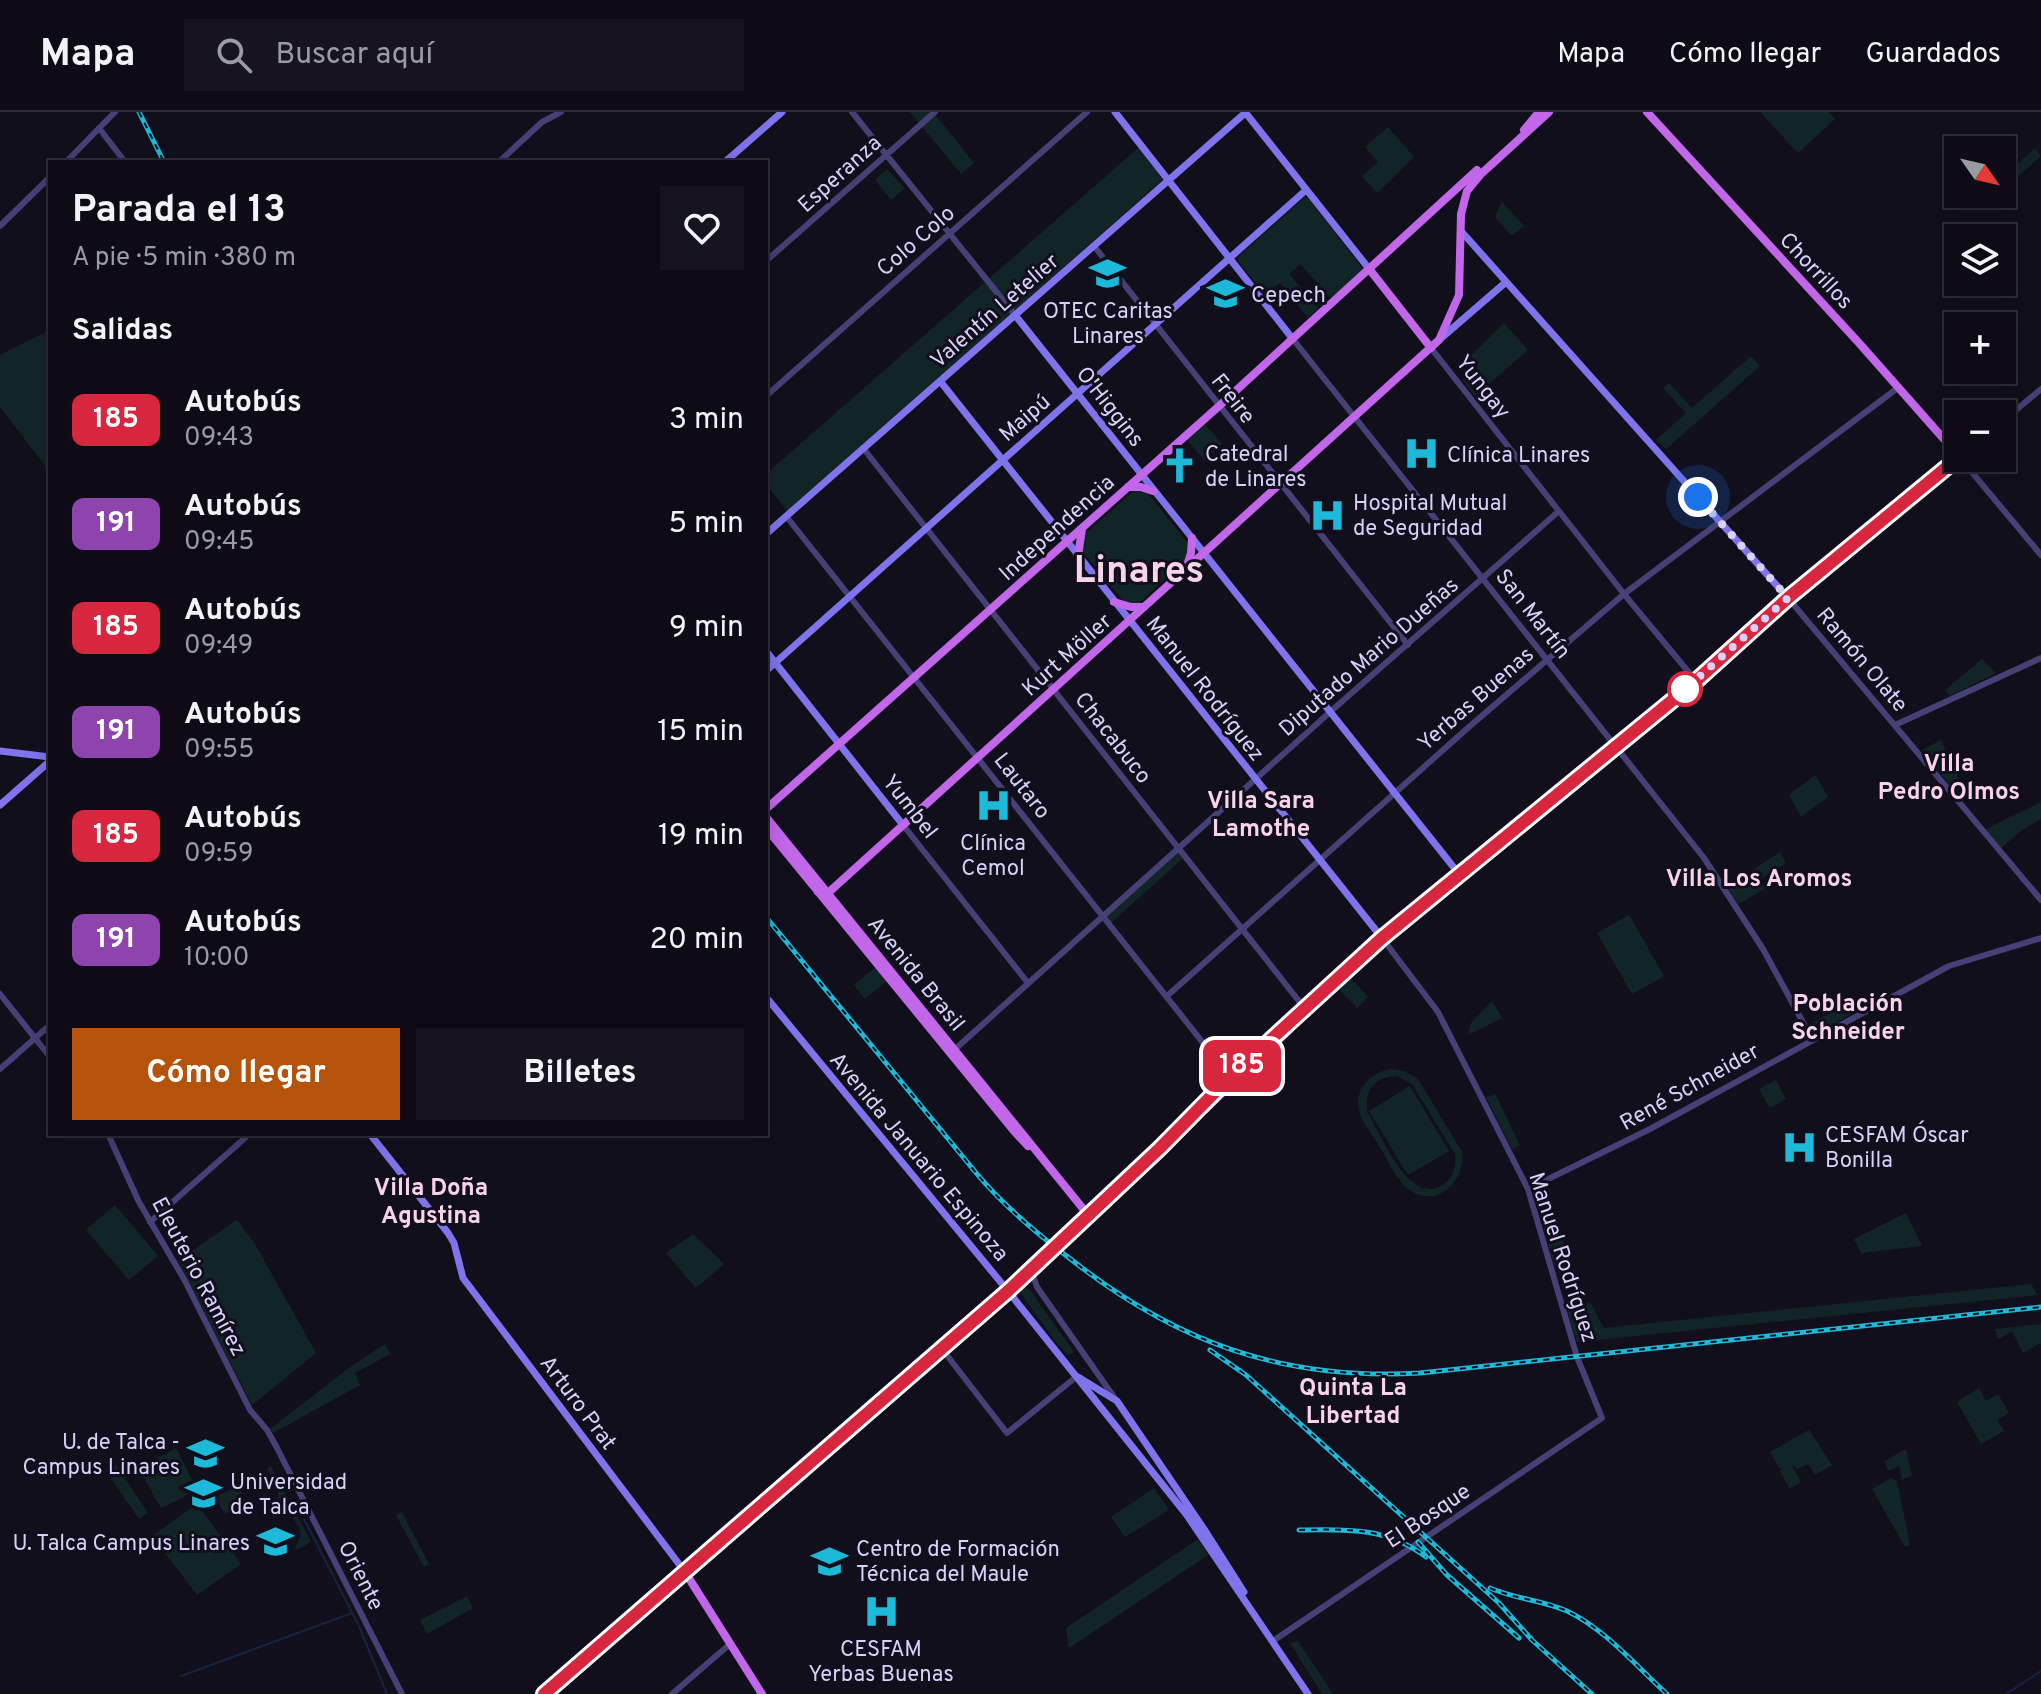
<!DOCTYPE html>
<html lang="es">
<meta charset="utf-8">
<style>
:root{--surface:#0e0b16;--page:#17141f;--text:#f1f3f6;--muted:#9b9ba1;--line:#2e2b35;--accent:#b45309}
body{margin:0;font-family:Overpass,sans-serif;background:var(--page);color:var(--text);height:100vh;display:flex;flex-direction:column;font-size:30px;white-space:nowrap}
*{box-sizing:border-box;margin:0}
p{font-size:26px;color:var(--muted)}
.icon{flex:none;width:44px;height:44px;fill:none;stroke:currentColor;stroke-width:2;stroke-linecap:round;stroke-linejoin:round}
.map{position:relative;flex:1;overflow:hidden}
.drawer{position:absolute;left:48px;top:48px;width:720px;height:976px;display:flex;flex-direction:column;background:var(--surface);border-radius:0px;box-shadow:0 4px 20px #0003,0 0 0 2px var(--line)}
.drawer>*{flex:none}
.badge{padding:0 16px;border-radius:12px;font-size:28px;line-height:52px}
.needle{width:52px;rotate:124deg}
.fabs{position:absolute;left:1944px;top:24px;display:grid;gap:16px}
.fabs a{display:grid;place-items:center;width:72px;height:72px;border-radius:0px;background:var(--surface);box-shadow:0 4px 20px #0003,0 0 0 2px var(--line);font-size:40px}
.you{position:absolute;width:40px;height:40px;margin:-20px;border:6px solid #fff;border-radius:50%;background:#1a73e8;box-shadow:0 0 0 12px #1a73e833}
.map>.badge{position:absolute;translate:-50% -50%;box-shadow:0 0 0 4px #fff}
h2{padding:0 24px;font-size:30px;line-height:72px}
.round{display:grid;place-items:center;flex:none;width:84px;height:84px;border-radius:0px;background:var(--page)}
.summary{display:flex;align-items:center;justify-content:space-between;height:136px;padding:0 24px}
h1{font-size:38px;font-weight:700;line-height:60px}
.action{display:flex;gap:16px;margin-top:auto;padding:16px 24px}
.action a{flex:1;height:92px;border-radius:0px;background:var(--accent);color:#fff;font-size:32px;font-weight:700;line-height:92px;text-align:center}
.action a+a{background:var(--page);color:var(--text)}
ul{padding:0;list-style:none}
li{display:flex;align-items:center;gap:24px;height:104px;padding:0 24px}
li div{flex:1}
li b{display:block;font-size:30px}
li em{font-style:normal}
li .badge{min-width:88px;font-weight:700;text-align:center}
header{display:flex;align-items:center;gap:48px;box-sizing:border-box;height:112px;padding:0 40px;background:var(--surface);border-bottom:2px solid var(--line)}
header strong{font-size:38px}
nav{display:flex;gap:44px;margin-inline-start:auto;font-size:28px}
.search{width:560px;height:72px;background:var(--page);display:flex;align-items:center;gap:20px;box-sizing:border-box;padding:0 28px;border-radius:0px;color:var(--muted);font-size:30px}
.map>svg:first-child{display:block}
</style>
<header>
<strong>Mapa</strong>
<div class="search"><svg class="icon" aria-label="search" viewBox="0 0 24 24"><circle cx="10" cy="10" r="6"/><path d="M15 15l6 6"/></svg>Buscar aquí</div>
<nav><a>Mapa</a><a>Cómo llegar</a><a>Guardados</a></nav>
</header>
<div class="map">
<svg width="2041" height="1582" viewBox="0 0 2041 1582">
<rect width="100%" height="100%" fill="#120f1d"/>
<path fill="#122526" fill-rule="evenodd" d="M 910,0 L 933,0 L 974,51 L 961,62 Z
M 1760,0 L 1829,0 L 1835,7 L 1798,41 Z
M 1388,15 L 1414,45 L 1377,81 L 1362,64 L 1378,50 L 1365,35 Z
M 1138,36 L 1163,67 L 788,400 L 766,372 L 766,362 Z
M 2035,36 L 2041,44 L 2002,79 L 2002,66 Z
M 887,57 L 905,76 L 891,88 L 875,68 Z
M 1305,85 L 1308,86 L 1363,157 L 1331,187 L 1300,152 L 1289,162 L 1318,197 L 1308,206 L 1280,171 L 1265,183 L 1238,149 L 1239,144 Z
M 1502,90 L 1524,114 L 1512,124 L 1495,105 Z
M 1504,211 L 1528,238 L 1475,284 L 1462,267 L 1478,253 L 1471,243 Z
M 50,218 L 50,360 L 0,295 L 0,243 Z
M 1751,244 L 1760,254 L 1666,337 L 1656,328 L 1686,301 L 1663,276 L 1669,271 L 1692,296 Z
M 1204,311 L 1222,332 L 1204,348 L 1186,327 Z
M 1135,378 L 1147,380 L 1187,430 L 1189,438 L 1185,449 L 1137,493 L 1125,490 L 1081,438 L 1083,424 Z
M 1982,547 L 1996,561 L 1950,584 L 1945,578 Z
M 1941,628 L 1963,676 L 1955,680 L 1922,638 Z
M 1815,663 L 1828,685 L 1801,705 L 1789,683 Z
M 2041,690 L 2041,707 L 2022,718 L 2001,736 L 1984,718 Z
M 1178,738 L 1183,746 L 1111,811 L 1105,804 Z
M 1780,740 L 1786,751 L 1760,767 L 1765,777 L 1738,792 L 1727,775 Z
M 1629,803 L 1664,864 L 1632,882 L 1597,821 Z
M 877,854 L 888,868 L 865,887 L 854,873 Z
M 1349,864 L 1368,885 L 1357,896 L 1336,874 Z
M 1874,880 L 1879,887 L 1813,923 L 1807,913 Z
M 1492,889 L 1502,906 L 1468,923 L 1471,911 Z
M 1391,957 L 1405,959 L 1418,967 L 1462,1040 C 1466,1070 1435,1099 1407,1076 C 1396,1067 1390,1052 1383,1040 C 1376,1028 1365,1015 1360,1002 C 1352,980 1370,960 1391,957 ZM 1397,964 L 1412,972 L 1455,1042 C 1456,1053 1454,1063 1445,1071 C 1411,1099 1380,1021 1367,999 C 1364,978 1376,964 1397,964 Z
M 1776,968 L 1786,987 L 1770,996 L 1759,977 Z
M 1410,974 L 1449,1039 L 1408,1063 L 1369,999 Z
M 1495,982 L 1520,1033 L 1512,1037 L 1486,985 Z
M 1542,1079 L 1571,1148 L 1555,1157 L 1535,1082 Z
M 115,1093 L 158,1144 L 129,1168 L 86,1118 Z
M 1906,1101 L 1922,1134 L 1861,1141 L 1854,1127 Z
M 237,1108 L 255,1132 L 316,1241 L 252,1293 L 178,1148 Z
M 693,1122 L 724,1152 L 696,1176 L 666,1141 Z
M 2031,1172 L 2038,1183 L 1577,1230 L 1567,1200 L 1590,1190 L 1604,1216 Z
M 1024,1174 L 1030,1178 L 1074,1240 L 1068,1243 L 1054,1228 L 1020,1180 Z
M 2041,1212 L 2041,1231 L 2023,1241 L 2012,1219 L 1998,1228 L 1995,1217 Z
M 385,1232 L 390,1242 L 355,1261 L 360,1273 L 273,1321 L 270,1317 L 350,1255 Z
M 1979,1276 L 1986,1289 L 1998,1282 L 2009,1301 L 1997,1308 L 2004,1319 L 1981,1332 L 1957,1290 Z
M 1809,1318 L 1832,1353 L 1815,1363 L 1808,1352 L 1797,1357 L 1791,1352 L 1801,1370 L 1790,1377 L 1780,1359 L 1782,1357 L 1779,1356 L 1770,1340 Z
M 176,1336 L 197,1378 L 161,1396 L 138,1356 Z
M 1906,1337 L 1912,1364 L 1902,1367 L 1899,1354 L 1889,1359 L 1884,1349 Z
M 116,1353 L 148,1401 L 139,1407 L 105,1358 Z
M 271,1354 L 311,1430 L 294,1439 L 300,1425 L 300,1416 L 278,1385 L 277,1373 L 267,1357 Z
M 1891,1366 L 1897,1369 L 1910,1433 L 1905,1435 L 1872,1377 Z
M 238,1374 L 246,1391 L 225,1402 L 215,1385 Z
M 1154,1376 L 1169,1398 L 1125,1425 L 1111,1405 Z
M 197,1392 L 241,1452 L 197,1483 L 152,1424 Z
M 402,1400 L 429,1452 L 424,1455 L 396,1403 Z
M 1198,1427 L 1208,1443 L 1069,1536 L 1066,1516 Z
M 680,1455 L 685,1460 L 543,1582 L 534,1582 L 630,1503 L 629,1500 Z
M 467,1484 L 473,1496 L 427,1522 L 420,1508 Z
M 1298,1529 L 1333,1582 L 1322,1582 L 1290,1531 Z"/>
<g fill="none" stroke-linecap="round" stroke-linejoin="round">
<path stroke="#152341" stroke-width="2" d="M 304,1407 L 358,1512 L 387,1582
M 181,1564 L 352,1501
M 2006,1582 L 2041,1559"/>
<path stroke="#454076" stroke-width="6" d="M 852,0 L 1015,203
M 99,16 L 125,50
M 66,50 L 115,0
M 499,50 L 542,10 L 561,0
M 0,114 L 50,65
M 1094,134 L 1408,533
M 766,149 L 935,0
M 1292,226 L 1704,746 L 1763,837 L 1812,927
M 1431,236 L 1624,482 L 1696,569
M 766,284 L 1087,0
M 2002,310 L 2041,277
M 863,336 L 1306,898
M 1960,346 L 2041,443
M 786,404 L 1230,965
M 1788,486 L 2041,788
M 1895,613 L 2041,546
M 903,713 L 1028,871
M 0,882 L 50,945
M 1167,884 L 1470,614 L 1624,482 L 1899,275
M 953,939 L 1330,600 L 1559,399
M 0,957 L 50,913
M 108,1022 L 139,1090 L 185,1169 L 250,1298 L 267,1318 L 276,1334 L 402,1582
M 1528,1077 L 1650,1017 L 1949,854 L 2041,826
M 150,1110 L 245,1026 L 242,1022
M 1031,1158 L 1037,1175 L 1116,1288
M 942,1237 L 1007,1321 L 1076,1265
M 1273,1529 L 1602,1306 L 1577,1245 L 1528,1077 L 1438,900 L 1382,826
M 544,1582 L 685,1460
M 672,1582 L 730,1532"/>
<path stroke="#7f74ec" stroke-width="7" d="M 1115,0 L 1292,226
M 1245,0 L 1370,158
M 725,50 L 782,0
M 1461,119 L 1788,486
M 1015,203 L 1459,762
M 1439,228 L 1506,170
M 940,269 L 1382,826
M 766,422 L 1245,1
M 766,539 L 903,713
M 766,559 L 1306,78
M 0,639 L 50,645
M 0,693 L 50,649
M 766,885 L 1008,1179 L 1186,1402 L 1308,1582
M 370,1022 L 448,1121 L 454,1131 L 463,1166 L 685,1460
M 1078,1265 L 1117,1289 L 1206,1420 L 1244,1480"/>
<path stroke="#c266ea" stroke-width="8" d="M 1647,0 L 1859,231 L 1958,343
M 1524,18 L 1539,0
M 1370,158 L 1431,236
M 1128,375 L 1141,375 L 1153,379
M 1078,444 L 1082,417
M 1186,457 L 1191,441 L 1192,426
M 1114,490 L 1131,495 L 1144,495
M 766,697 L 1218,295 L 1477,58
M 766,705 L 1089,1104
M 766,716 L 1014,1019 L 1028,1034
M 818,780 L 828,781 L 1439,228 L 1459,183 L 1461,102 L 1467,79 L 1481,62 L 1549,0
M 1201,1001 L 1290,917
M 1160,1036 L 1230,965 L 1382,826 L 1696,569 L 1788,486 L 1958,346
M 762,1582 L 685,1460 L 1008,1179 L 1164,1033"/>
<defs>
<path id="rail" d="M 139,0 L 164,50
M 766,805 L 977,1062 C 1004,1094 1035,1120 1068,1145 C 1175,1230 1282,1269 1420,1261 L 2041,1195
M 1210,1238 L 1246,1263 L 1499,1491 L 1532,1528 L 1592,1582
M 1299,1418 C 1346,1417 1387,1415 1426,1445
M 1418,1430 L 1447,1463 L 1519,1526
M 1490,1476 C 1515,1487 1542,1488 1567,1499 C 1605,1517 1636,1554 1667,1582"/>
</defs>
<use href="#rail" stroke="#1db9d8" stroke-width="5"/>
<use href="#rail" stroke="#120f1d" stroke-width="2" stroke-dasharray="6" stroke-linecap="butt"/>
</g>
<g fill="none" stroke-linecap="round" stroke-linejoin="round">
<defs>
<path id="line" d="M 544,1582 L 1008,1179 L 1160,1036 L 1230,965 L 1382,826 L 1696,569 L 1788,486 L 1958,346"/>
</defs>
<use href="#line" stroke="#fff" stroke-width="18"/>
<use href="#line" stroke="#d7263d" stroke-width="12"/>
<path stroke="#d8d1f9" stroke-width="8" stroke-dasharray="0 14.4" d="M 1685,577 L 1682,580 L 1788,486 L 1698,385"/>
</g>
<defs>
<symbol id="university-bare" viewBox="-9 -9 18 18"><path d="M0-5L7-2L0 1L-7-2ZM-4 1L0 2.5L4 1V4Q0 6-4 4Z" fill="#1db9d8" stroke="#120f1d" stroke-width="2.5" paint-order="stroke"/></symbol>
<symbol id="hospital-bare" viewBox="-9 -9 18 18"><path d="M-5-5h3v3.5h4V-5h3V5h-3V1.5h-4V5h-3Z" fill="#1db9d8" stroke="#120f1d" stroke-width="2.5" paint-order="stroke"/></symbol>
<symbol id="church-bare" viewBox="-9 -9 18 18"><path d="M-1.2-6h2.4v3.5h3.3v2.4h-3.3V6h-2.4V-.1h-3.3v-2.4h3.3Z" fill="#1db9d8" stroke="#120f1d" stroke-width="2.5" paint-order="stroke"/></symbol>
</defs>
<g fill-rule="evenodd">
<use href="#university-bare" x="1082" y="136" width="51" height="51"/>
<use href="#university-bare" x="1200" y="156" width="51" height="51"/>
<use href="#hospital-bare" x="1396" y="316" width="51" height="51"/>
<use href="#church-bare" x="1154" y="328" width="51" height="51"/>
<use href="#hospital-bare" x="1302" y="378" width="51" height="51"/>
<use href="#hospital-bare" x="968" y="668" width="51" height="51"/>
<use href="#hospital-bare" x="1774" y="1010" width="51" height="51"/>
<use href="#university-bare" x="180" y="1316" width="51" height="51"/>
<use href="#university-bare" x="178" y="1356" width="51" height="51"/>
<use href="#university-bare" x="250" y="1404" width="51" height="51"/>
<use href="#university-bare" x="804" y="1424" width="51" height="51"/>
<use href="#hospital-bare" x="856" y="1474" width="51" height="51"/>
</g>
<circle fill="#fff" stroke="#d7263d" stroke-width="4" cx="1685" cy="577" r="16"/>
<g text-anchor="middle" stroke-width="6" stroke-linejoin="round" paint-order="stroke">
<g font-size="22" fill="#d8d1f9" stroke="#120f1d">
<text transform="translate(839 61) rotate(-42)" y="8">Esperanza</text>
<text transform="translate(915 128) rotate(-41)" y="8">Colo Colo</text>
<text transform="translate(1817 158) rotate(47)" y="8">Chorrillos</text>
<text transform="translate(994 198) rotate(-41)" y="8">Valentín Letelier</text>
<text transform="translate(1484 274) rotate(52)" y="8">Yungay</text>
<text transform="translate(1234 286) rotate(52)" y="8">Freire</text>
<text transform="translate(1111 294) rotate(52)" y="8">O'Higgins</text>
<text transform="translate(1024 305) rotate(-41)" y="8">Maipú</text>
<text transform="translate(1056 415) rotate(-42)" y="8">Independencia</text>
<text transform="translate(1534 501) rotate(52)" y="8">San Martín</text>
<text transform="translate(1066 542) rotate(-42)" y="8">Kurt Möller</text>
<text transform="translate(1368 544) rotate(-41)" y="8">Diputado Mario Dueñas</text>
<text transform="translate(1863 547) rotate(50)" y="8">Ramón Olate</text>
<text transform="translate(1206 576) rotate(52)" y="8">Manuel Rodríguez</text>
<text transform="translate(1475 586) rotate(-41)" y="8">Yerbas Buenas</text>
<text transform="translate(1114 625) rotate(52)" y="8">Chacabuco</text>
<text transform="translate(1023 673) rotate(52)" y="8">Lautaro</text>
<text transform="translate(911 694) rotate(52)" y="8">Yumbel</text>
<text transform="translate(917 861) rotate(51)" y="8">Avenida Brasil</text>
<text transform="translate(1689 974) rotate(-29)" y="8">René Schneider</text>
<text transform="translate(920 1044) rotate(50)" y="8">Avenida Januario Espinoza</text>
<text transform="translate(1564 1145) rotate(72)" y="8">Manuel Rodríguez</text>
<text transform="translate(200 1164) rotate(62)" y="8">Eleuterio Ramírez</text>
<text transform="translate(579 1290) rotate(53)" y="8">Arturo Prat</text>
<text transform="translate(1427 1403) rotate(-34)" y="8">El Bosque</text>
<text transform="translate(362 1463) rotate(63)" y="8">Oriente</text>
</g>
<g font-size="22" fill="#d8d1f9" stroke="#120f1d" text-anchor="start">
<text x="1251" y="190">Cepech</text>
<text x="1108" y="206" text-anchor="middle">OTEC Caritas<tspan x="1108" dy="25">Linares</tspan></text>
<text x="1205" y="349">Catedral<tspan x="1205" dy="25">de Linares</tspan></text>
<text x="1447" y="350">Clínica Linares</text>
<text x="1353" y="398">Hospital Mutual<tspan x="1353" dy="25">de Seguridad</tspan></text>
<text x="993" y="738" text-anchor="middle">Clínica<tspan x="993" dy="25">Cemol</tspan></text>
<text x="1825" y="1030">CESFAM Óscar<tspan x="1825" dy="25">Bonilla</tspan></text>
<text x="180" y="1337" text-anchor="end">U. de Talca -<tspan x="180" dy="25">Campus Linares</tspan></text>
<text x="230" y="1377">Universidad<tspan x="230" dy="25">de Talca</tspan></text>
<text x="250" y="1438" text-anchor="end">U. Talca Campus Linares</text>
<text x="856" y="1444">Centro de Formación<tspan x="856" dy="25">Técnica del Maule</tspan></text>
<text x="881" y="1544" text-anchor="middle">CESFAM<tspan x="881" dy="25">Yerbas Buenas</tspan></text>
</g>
<g font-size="24" font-weight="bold" fill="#f9d3e8" stroke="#120f1d">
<text x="1949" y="659">Villa<tspan x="1949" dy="28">Pedro Olmos</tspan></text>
<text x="1261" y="696">Villa Sara<tspan x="1261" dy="28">Lamothe</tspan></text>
<text x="1759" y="774">Villa Los Aromos</text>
<text x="1848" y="899">Población<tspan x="1848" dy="28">Schneider</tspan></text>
<text x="431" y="1083">Villa Doña<tspan x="431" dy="28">Agustina</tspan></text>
<text x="1353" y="1283">Quinta La<tspan x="1353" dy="28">Libertad</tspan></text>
</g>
<g font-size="38" font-weight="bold" fill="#f9d3e8" stroke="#120f1d">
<text x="1139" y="470">Linares</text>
</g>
</g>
</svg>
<div class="fabs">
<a><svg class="needle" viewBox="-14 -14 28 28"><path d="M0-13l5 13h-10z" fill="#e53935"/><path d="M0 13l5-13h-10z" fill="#9b9ba1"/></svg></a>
<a><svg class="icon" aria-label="layers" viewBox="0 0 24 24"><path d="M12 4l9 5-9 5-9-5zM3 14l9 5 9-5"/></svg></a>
<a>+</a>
<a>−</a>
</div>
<div class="you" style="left:1698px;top:385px"></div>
<b class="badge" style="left:1242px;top:954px;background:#d7263d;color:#fff">185</b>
<section class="drawer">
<div class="summary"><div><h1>Parada el 13</h1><p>A pie · 5 min · 380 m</p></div><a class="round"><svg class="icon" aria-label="heart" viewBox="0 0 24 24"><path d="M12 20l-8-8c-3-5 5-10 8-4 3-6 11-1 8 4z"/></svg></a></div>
<h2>Salidas</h2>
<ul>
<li><span class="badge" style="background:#d7263d;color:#fff">185</span><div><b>Autobús</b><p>09:43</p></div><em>3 min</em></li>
<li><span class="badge" style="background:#8e44ad;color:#fff">191</span><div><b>Autobús</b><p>09:45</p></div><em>5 min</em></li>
<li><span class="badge" style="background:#d7263d;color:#fff">185</span><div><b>Autobús</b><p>09:49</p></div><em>9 min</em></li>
<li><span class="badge" style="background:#8e44ad;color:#fff">191</span><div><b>Autobús</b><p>09:55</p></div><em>15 min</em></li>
<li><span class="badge" style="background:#d7263d;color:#fff">185</span><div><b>Autobús</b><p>09:59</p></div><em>19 min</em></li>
<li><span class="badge" style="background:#8e44ad;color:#fff">191</span><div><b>Autobús</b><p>10:00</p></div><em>20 min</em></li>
</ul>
<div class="action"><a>Cómo llegar</a><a>Billetes</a></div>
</section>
</div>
